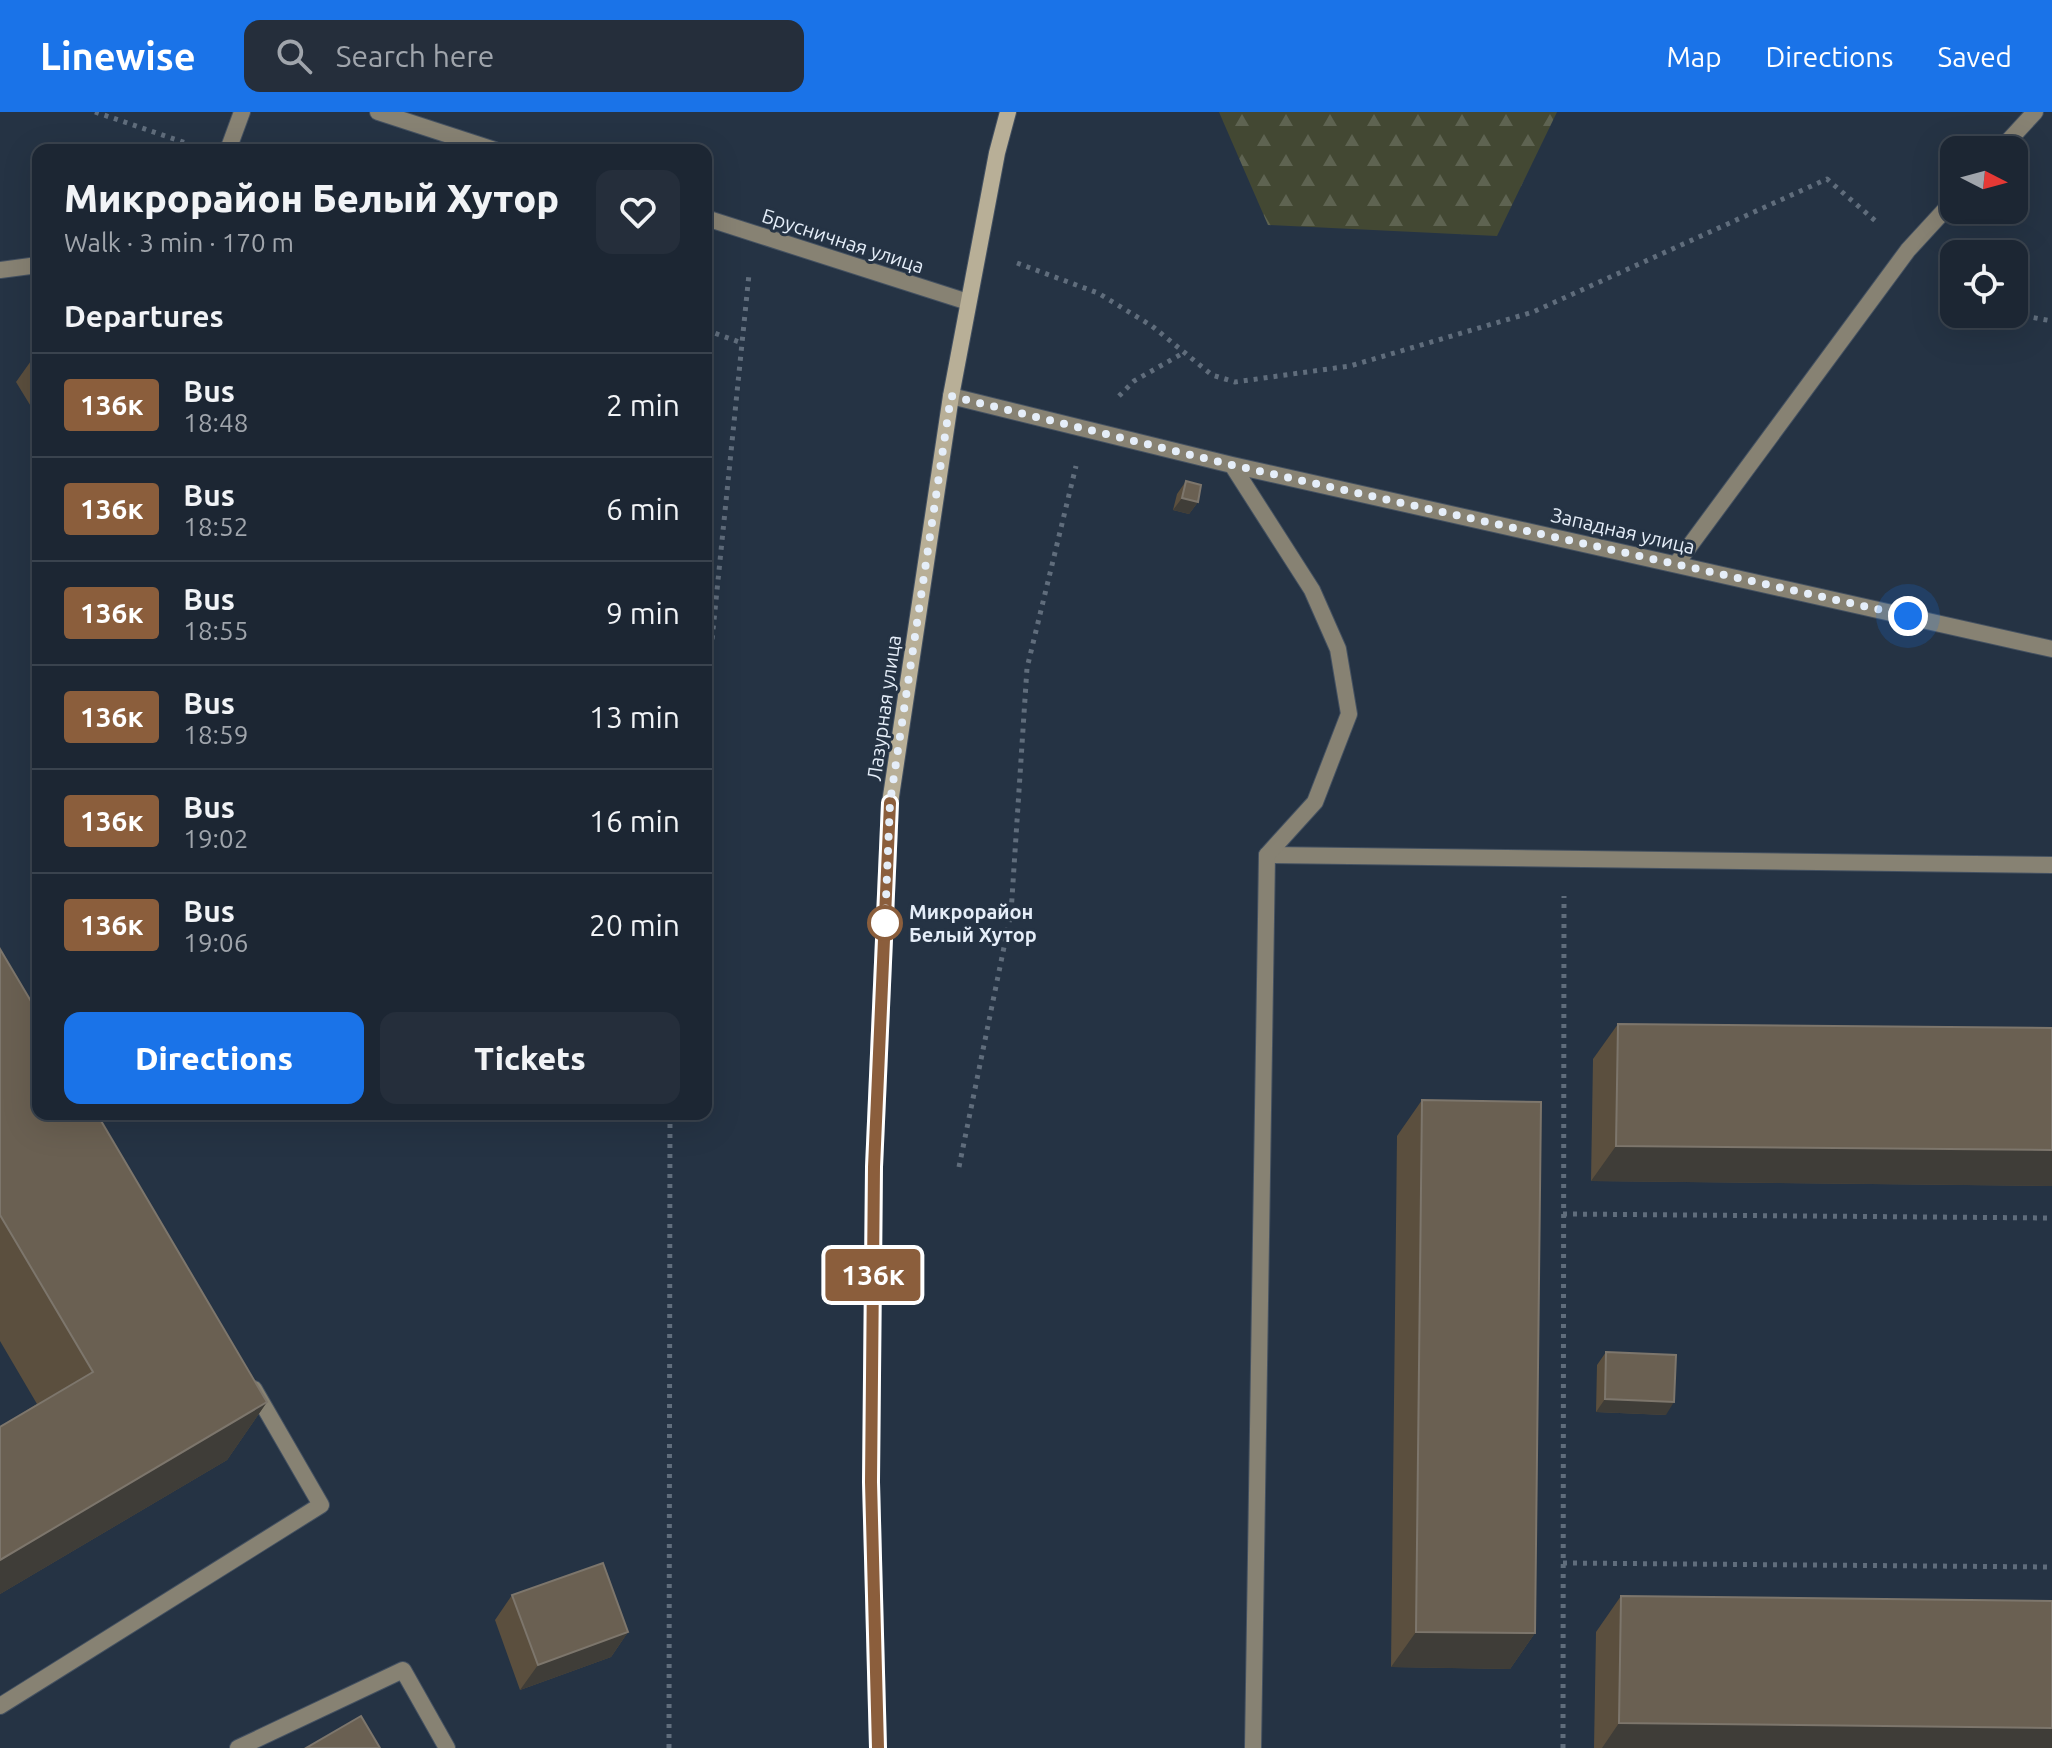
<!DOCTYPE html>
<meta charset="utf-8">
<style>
:root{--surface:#1c2633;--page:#252e3b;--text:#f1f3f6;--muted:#a0a5ac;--line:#3a434e;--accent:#1a73e8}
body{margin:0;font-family:Ubuntu,sans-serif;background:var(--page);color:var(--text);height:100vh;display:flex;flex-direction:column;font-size:30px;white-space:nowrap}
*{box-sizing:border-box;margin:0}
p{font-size:26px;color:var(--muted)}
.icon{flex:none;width:44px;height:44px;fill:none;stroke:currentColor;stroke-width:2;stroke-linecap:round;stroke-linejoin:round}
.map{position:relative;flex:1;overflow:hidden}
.side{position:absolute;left:32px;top:32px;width:680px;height:976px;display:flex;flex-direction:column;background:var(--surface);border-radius:16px;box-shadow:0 8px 32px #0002,0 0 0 2px var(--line)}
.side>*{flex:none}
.badge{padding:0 16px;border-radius:6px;font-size:28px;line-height:52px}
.needle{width:52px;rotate:96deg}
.buttons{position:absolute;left:1940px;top:24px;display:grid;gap:16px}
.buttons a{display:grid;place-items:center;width:88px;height:88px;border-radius:16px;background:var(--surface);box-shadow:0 8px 32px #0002,0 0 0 2px var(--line);font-size:40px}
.you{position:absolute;width:40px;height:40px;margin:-20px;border:6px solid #fff;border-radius:50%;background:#1a73e8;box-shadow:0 0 0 12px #1a73e833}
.map>.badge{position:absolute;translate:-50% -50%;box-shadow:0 0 0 4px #fff}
h2{padding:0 32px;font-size:30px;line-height:72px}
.round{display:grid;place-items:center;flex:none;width:84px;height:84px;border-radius:16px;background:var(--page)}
.summary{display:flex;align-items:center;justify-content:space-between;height:136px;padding:0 32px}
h1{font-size:38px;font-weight:800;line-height:60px}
.cta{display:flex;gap:16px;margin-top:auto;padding:16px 32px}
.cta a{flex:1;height:92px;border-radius:16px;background:var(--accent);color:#fff;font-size:32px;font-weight:800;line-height:92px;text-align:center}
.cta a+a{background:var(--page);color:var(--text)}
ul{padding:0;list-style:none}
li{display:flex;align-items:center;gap:24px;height:104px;padding:0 32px;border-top:2px solid var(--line)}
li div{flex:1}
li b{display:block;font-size:30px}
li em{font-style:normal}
li .badge{min-width:88px;font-weight:700;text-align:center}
header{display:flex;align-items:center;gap:48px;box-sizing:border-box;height:112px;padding:0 40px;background:var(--accent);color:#fff}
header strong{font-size:38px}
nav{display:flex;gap:44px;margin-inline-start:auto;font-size:28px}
.search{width:560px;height:72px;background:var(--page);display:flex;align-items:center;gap:20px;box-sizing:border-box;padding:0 28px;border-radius:16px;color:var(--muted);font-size:30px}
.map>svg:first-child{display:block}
</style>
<header>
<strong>Linewise</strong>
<div class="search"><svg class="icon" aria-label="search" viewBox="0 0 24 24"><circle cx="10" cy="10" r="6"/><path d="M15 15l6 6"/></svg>Search here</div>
<nav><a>Map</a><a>Directions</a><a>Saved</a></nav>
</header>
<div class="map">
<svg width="2052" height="1636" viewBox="0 0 2052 1636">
<defs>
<pattern id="forest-firs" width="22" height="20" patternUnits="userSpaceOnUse" patternTransform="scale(2)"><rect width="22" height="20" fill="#434833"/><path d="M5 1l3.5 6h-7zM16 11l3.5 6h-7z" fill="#5e6351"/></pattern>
</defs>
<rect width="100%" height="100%" fill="#253344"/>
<path fill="url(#forest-firs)" d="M 1219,0 L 1557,0 L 1497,124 L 1268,113 Z"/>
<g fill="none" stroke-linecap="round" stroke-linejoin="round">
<defs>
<path id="lane" d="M 228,38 L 242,0
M 0,158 L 38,153
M 1267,743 L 2052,753
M 0,1594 L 321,1393 L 254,1277
M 238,1636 L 403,1558 L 447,1636"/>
<path id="street" d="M 378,0 L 495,38
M 2000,38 L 2035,0
M 706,106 L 968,190
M 951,284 L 1232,353 L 2052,537
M 1232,353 L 1312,478 L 1338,537 L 1349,602 L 1315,690 L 1267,743 L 1253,1636
M 1677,451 L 1908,138 L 1954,88"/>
<path id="secondary" d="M 878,1636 L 871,1370 L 874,1055 L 890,691 L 951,284 L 997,41 L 1008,0"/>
</defs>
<use href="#lane" stroke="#445161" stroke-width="18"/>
<use href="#street" stroke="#445161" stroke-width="18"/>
<use href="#secondary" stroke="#445161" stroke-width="18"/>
<path stroke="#606d7c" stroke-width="5" stroke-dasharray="4 6" stroke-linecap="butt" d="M 95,0 L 189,32
M 1017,151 L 1098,181 L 1152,214 L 1212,263 L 1235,270 L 1350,254 L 1533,200 L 1827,67 L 1879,112
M 1941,158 L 1954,166
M 2014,202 L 2052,209
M 706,218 L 742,231
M 1119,284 L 1134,269 L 1185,240
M 706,587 L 749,162
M 959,1055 L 1011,801 L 1027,556 L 1076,354
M 1563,1102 L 2052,1106
M 1563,1451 L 2052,1455
M 669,1636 L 670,1002
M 1563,1636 L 1564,784"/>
<use href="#lane" stroke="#878273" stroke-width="16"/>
<use href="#street" stroke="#878273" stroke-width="16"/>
<use href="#secondary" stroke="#b8af97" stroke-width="16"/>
</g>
<path fill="#5b4f3e" d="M 38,239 L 38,306 L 16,270 Z
M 1186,369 L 1198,390 L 1189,402 L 1173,398 L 1177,382 Z
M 0,837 L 267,1290 L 227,1348 L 0,1482 L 0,1315 L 37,1292 L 0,1229 Z
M 1618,912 L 2052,916 L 2052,1074 L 1591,1069 L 1593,947 Z
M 1422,988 L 1535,1521 L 1510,1557 L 1391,1555 L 1397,1024 Z
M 1606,1240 L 1666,1303 L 1596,1300 L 1597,1253 Z
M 512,1483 L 628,1520 L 611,1545 L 520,1578 L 495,1508 Z
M 1621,1484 L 2052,1636 L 1594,1636 L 1596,1520 Z"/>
<path fill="#3f3d38" d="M 1182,386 L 1198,390 L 1189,402 L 1173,398 Z
M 1616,1034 L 2052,1038 L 2052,1074 L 1591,1069 Z
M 1605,1287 L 1674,1290 L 1666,1303 L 1596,1300 Z
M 267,1290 L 227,1348 L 0,1482 L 0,1448 Z
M 628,1520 L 611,1545 L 520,1578 L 538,1553 Z
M 1416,1520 L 1535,1521 L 1510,1557 L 1391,1555 Z
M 1619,1611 L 2052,1616 L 2052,1636 L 1602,1636 Z"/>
<path fill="#6a6052" stroke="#7d766c" stroke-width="2" d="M 1186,369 L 1201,373 L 1198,390 L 1182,386 Z
M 0,837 L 38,901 L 38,1002 L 97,1002 L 267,1290 L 0,1448 L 0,1315 L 93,1260 L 0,1103 Z
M 1618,912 L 2052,916 L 2052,1038 L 1616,1034 Z
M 1422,988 L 1541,990 L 1535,1521 L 1416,1520 Z
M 1606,1240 L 1676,1243 L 1674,1290 L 1605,1287 Z
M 603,1451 L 628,1520 L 538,1553 L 512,1483 Z
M 1621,1484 L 2052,1489 L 2052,1616 L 1619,1611 Z
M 361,1604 L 380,1636 L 306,1636 Z"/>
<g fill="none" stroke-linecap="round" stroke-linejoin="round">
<defs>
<path id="line" d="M 878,1636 L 871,1370 L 874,1055 L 890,691"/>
</defs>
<use href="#line" stroke="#fff" stroke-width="18"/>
<use href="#line" stroke="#8b5e3c" stroke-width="12"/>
<path stroke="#e5eef9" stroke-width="8" stroke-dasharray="0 14.4" d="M 885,811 L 890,691 L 951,284 L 1232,353 L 1908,504"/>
</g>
<circle fill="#fff" stroke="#8b5e3c" stroke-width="4" cx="885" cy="811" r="16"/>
<g text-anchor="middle" stroke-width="6" stroke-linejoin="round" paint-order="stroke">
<g font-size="20" fill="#e5eef9" stroke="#253344">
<text transform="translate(843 129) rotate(18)" y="7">Брусничная улица</text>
<text transform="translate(1623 419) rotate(13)" y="7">Западная улица</text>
<text transform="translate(884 596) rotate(-82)" y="7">Лазурная улица</text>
</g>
<g font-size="20" font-weight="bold" fill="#e5eef9" stroke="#253344" text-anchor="start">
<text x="909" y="807">Микрорайон<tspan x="909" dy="23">Белый Хутор</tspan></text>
</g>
</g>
</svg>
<div class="buttons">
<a><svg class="needle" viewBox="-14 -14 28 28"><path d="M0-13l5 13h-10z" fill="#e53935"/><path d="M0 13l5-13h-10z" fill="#a0a5ac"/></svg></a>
<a><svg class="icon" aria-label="locate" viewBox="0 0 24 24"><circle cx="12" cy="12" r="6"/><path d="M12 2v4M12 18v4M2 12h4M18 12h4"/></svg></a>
</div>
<div class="you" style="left:1908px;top:504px"></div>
<b class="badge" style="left:873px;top:1163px;background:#8b5e3c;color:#fff">136к</b>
<section class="side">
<div class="summary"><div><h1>Микрорайон Белый Хутор</h1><p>Walk · 3 min · 170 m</p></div><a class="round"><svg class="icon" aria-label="heart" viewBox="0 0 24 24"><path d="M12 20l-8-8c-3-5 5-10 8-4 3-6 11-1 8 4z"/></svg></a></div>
<h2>Departures</h2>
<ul>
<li><span class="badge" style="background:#8b5e3c;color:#fff">136к</span><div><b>Bus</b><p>18:48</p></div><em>2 min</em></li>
<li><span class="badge" style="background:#8b5e3c;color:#fff">136к</span><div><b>Bus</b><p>18:52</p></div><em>6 min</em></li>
<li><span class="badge" style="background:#8b5e3c;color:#fff">136к</span><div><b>Bus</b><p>18:55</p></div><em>9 min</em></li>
<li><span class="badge" style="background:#8b5e3c;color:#fff">136к</span><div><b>Bus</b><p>18:59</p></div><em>13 min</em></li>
<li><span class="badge" style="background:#8b5e3c;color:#fff">136к</span><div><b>Bus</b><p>19:02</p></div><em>16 min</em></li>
<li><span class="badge" style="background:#8b5e3c;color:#fff">136к</span><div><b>Bus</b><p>19:06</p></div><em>20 min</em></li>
</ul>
<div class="cta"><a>Directions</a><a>Tickets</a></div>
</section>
</div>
